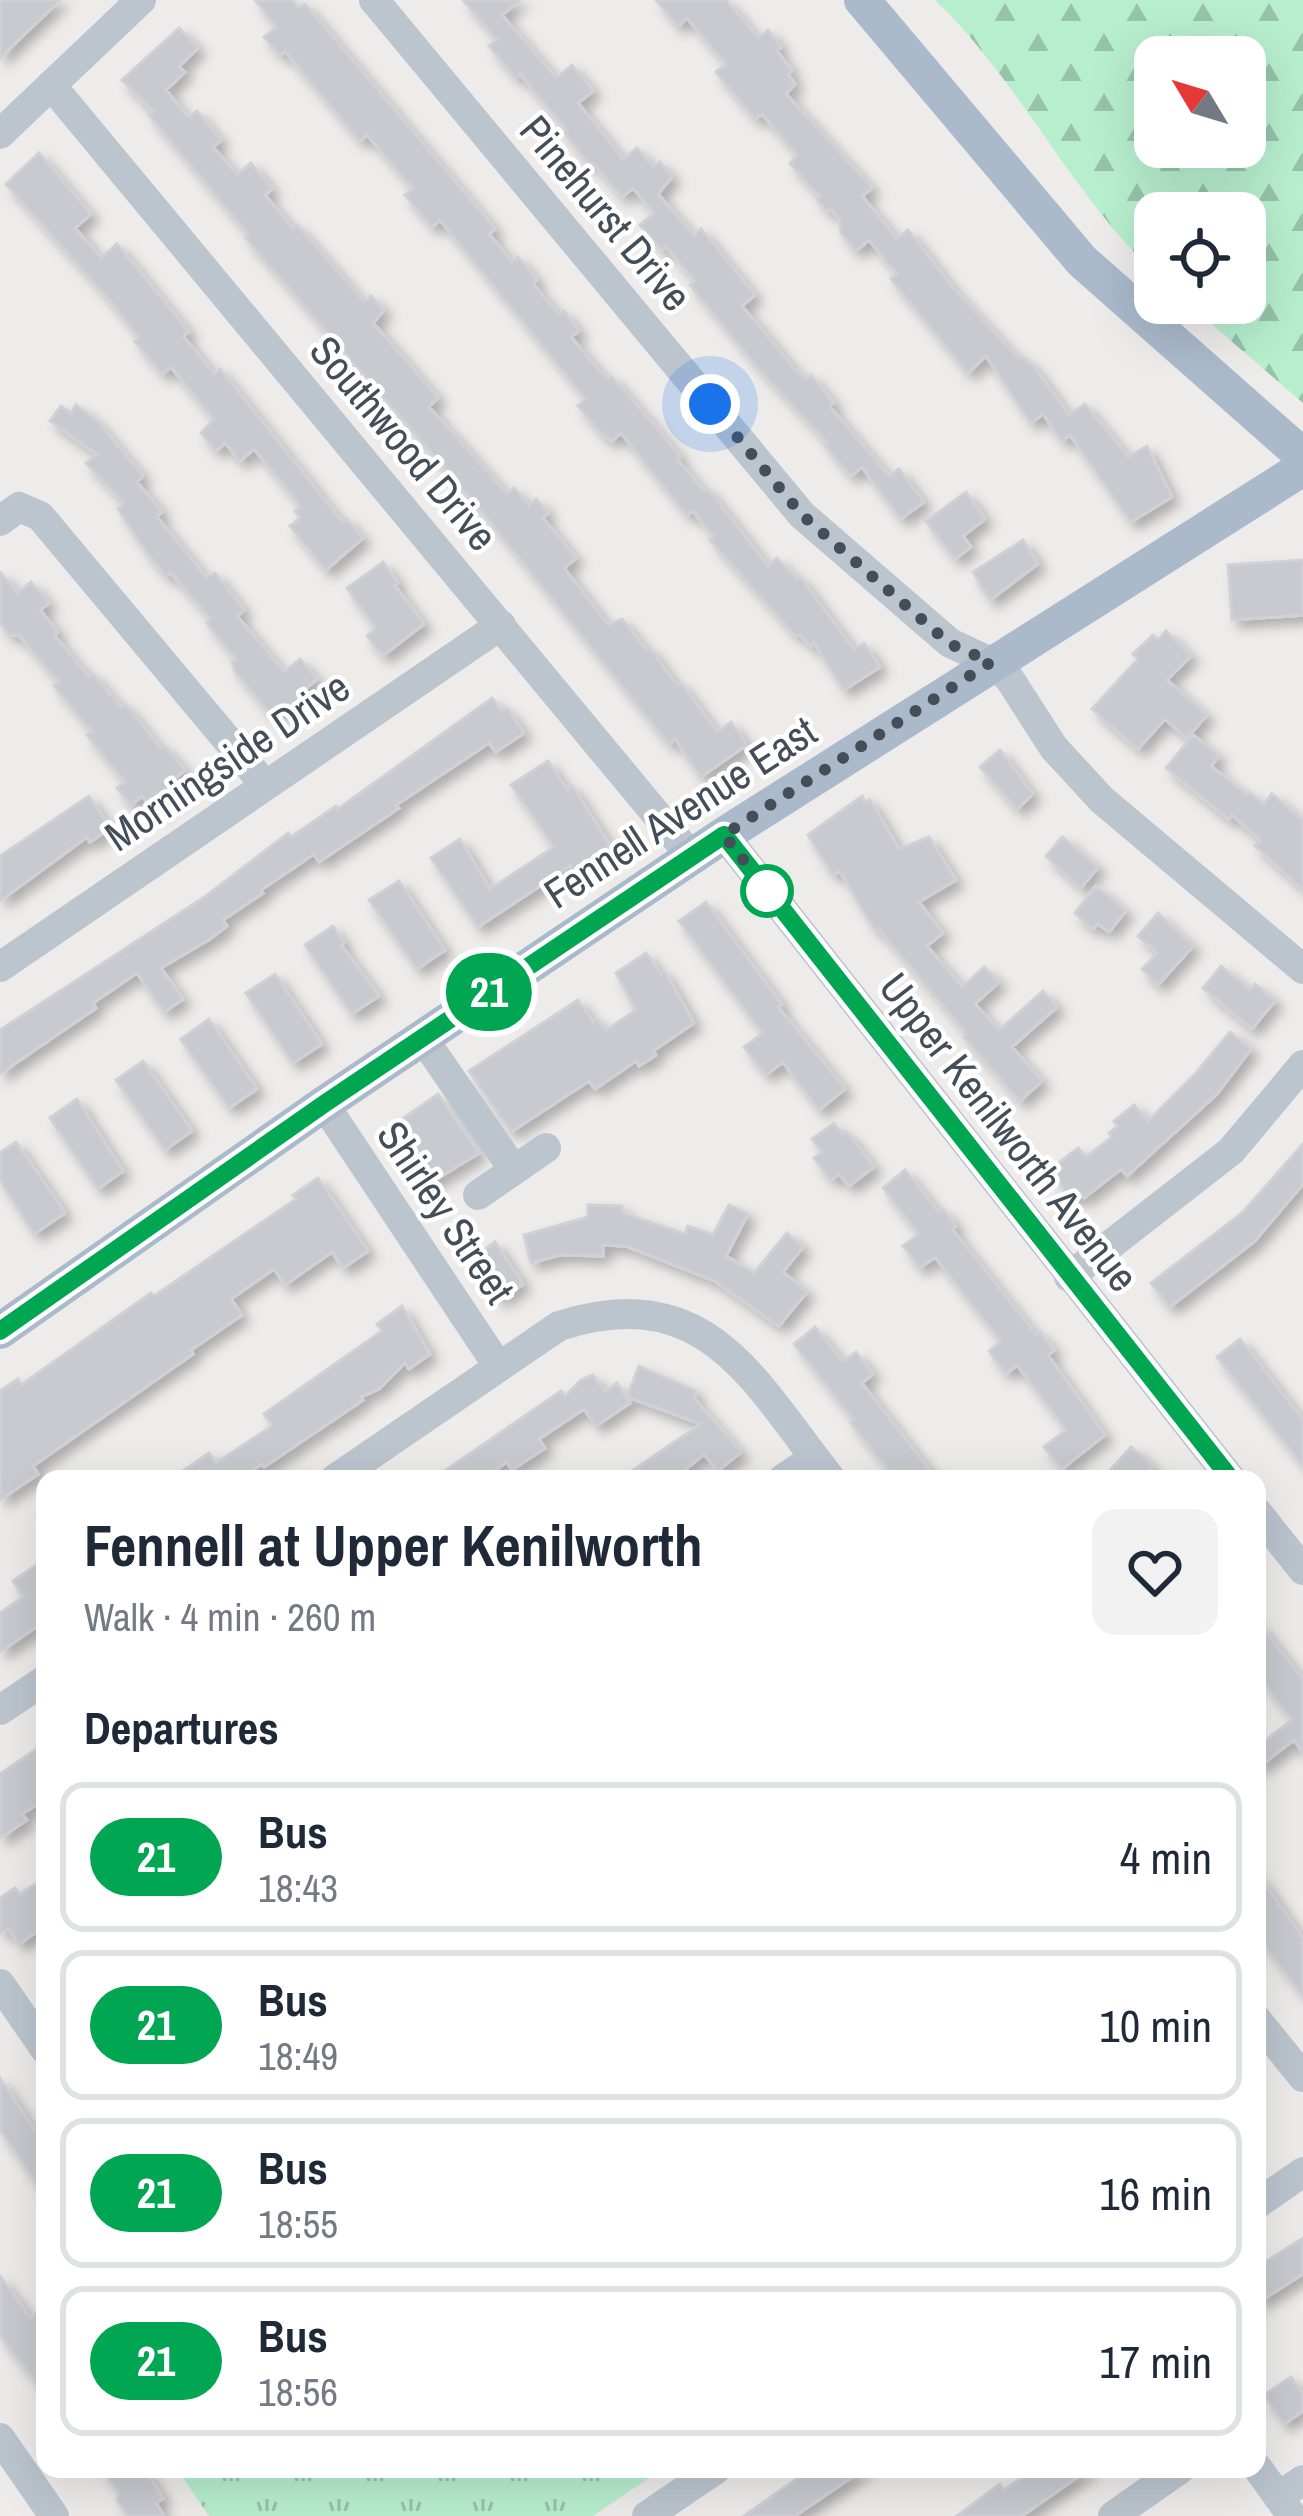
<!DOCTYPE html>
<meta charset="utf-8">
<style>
:root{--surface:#fff;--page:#f2f2f3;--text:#1f2937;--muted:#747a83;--line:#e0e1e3}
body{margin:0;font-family:"Archivo Narrow",sans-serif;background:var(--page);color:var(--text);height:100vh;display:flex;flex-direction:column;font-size:45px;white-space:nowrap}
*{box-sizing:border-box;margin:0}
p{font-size:39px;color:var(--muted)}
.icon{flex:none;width:66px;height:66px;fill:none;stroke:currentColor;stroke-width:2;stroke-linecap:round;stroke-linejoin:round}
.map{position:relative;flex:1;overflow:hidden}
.side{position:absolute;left:36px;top:1470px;width:1230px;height:1008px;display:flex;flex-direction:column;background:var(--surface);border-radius:24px;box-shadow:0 12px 48px #0002}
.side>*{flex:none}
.badge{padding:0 24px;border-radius:39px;font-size:42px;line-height:78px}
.needle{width:78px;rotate:308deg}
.buttons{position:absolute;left:1134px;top:36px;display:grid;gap:24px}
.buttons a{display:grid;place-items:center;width:132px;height:132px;border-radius:24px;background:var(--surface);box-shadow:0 12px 48px #0002;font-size:60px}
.you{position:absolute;width:60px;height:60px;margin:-30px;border:9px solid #fff;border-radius:50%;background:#1a73e8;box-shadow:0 0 0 18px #1a73e833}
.map>.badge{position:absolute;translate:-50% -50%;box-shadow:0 0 0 6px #fff}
h2{padding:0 48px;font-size:45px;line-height:108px}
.round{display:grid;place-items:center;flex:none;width:126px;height:126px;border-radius:24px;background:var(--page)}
.summary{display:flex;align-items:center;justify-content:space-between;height:204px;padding:0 48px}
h1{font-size:57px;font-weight:700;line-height:90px}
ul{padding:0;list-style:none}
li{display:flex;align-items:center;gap:36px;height:150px;margin:0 24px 18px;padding:0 24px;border:6px solid var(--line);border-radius:24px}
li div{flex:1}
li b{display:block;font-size:45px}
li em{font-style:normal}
li .badge{min-width:132px;font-weight:700;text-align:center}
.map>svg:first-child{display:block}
</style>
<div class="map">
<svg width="1303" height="2516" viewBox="0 0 1303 2516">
<defs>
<pattern id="forest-firs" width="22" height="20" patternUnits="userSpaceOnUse" patternTransform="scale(3)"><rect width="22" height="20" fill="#b7eece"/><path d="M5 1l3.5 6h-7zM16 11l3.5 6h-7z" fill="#96c3aa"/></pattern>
<pattern id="park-tufts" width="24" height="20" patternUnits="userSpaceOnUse" patternTransform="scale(3)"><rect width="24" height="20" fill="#b7eece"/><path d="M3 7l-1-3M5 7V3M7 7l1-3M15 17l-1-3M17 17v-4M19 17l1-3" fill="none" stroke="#96c3aa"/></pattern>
<filter id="shadow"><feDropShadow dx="7" dy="7" stdDeviation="6" flood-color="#0004"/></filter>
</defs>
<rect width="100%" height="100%" fill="#eeebeb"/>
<path fill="url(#forest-firs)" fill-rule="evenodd" d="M 935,0 L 1303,0 L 1303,403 L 1187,303 L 1245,303 L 1245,213 L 1155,213 L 1155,273 C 1070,193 1020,81 935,0 ZM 1155,57 L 1245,57 L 1245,147 L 1155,147 Z"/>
<path fill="url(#park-tufts)" d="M 177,2469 L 662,2469 L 593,2516 L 209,2516 Z"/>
<path fill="#c8cad0" stroke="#cfd1d7" stroke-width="3" filter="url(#shadow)" d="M 0,0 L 60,0 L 0,58 Z
M 255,0 L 292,0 L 299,8 L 305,4 L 495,229 L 489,234 L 512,262 L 518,257 L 537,280 L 533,284 L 559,315 L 564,311 L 579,331 L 571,337 L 599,371 L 608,379 L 612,377 L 654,425 L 680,457 L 677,459 L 704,491 L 707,488 L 768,566 L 777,558 L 797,579 L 800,577 L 854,650 L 864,643 L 880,667 L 844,690 L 814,643 L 810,646 L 800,634 L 796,636 L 710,540 L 714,537 L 693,511 L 687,515 L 621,433 L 612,441 L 601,433 L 578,406 L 586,399 L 440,220 L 432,227 L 405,195 L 413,188 L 367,135 L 360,141 L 285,51 L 280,55 L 264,37 L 277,27 Z
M 463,0 L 520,0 L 502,15 L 556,78 L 572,65 L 593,91 L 578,103 L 623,159 L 637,148 L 653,167 L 660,162 L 672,177 L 658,194 L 694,236 L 701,229 L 755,295 L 742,306 L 793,367 L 806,379 L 811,375 L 834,403 L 830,407 L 889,476 L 899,469 L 924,502 L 901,519 L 862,467 L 851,476 L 824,444 L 827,442 L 760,370 L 690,285 L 695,281 L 666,246 L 662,250 L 640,225 L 654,213 L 633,188 L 622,197 L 593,163 L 590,165 L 564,132 L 567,130 L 520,74 L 516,78 L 489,46 L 497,39 Z
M 656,0 L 726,0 L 758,38 L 768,30 L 781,47 L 777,51 L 792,71 L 788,74 L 795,84 L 786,94 L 872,188 L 862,196 L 897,239 L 908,230 L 952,287 L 1018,358 L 1021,356 L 1033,366 L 1069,415 L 1085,404 L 1128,457 L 1147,446 L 1172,497 L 1131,522 L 1070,435 L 1062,441 L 1043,414 L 1031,423 L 986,356 L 968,373 L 891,279 L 897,274 L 869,240 L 856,251 L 841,233 L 840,220 L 832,210 L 826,210 L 817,199 L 820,197 L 790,163 L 798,155 L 762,114 L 755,119 L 716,72 L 726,64 L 687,18 L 678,26 Z
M 179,28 L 198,48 L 179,67 L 185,72 L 166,90 L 188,117 L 197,111 L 221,140 L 213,147 L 237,175 L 251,163 L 272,189 L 265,195 L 293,229 L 297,225 L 364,302 L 371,296 L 384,310 L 373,323 L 438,398 L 429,407 L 507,494 L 514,488 L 529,506 L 536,499 L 548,513 L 543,518 L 576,558 L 564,568 L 608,625 L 622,619 L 646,650 L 649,647 L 677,686 L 681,683 L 717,732 L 731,722 L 747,745 L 701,777 L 675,739 L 669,744 L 484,514 L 246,238 L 249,235 L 149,115 L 153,111 L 122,80 Z
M 39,153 L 91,214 L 75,228 L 101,258 L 117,244 L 189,332 L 183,336 L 214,374 L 220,369 L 343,523 L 347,519 L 363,538 L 326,570 L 290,526 L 300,518 L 295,511 L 300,507 L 295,498 L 254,449 L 240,461 L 225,443 L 216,451 L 201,433 L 214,419 L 171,367 L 162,374 L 135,341 L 139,337 L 108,298 L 6,184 Z
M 76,405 L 97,421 L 143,476 L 137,482 L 162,512 L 157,517 L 206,577 L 215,573 L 244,610 L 237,616 L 284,672 L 300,659 L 317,679 L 304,690 L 308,694 L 285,712 L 282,708 L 272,716 L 235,671 L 232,662 L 236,659 L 207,623 L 211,619 L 171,573 L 166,576 L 148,554 L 118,509 L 124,503 L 86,463 L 97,454 L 50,421 L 61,406 L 71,413 Z
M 966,492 L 985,519 L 963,536 L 971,547 L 955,559 L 926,521 Z
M 1023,540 L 1038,564 L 990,600 L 973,572 Z
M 1303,560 L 1303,615 L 1232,620 L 1228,565 Z
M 383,562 L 398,583 L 395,586 L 424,624 L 383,656 L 367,636 L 376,628 L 347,588 Z
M 0,572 L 18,593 L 31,582 L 49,603 L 40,610 L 58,632 L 54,635 L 89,677 L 93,674 L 121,707 L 125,704 L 161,749 L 164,746 L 185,770 L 167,785 L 176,796 L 156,812 L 142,796 L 131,805 L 117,788 L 125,782 L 87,735 L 92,731 L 54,686 L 59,682 L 19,635 L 10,635 L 0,623 Z
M 1166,631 L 1191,656 L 1167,680 L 1207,715 L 1187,738 L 1165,719 L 1138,749 L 1092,709 L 1138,659 L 1133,654 L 1153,635 L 1158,640 Z
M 492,698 L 502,712 L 507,708 L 524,733 L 496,752 L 489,743 L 396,805 L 399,808 L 319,862 L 314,854 L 261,890 L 263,893 L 223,920 L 227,926 L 210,939 L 161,968 L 183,999 L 164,1012 L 137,973 L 93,1003 L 96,1008 L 0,1074 L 0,1030 L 206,896 L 288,833 L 291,837 L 336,806 L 338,809 Z
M 1193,735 L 1219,756 L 1211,766 L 1246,795 L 1249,792 L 1264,804 L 1272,794 L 1303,820 L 1303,889 L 1255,846 L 1261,840 L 1232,815 L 1229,819 L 1166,768 Z
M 1000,750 L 1033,794 L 1017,809 L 980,767 Z
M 548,761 L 567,790 L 572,786 L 610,845 L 573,870 L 570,866 L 478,927 L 431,858 L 460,839 L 490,889 L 554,847 L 511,785 Z
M 89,796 L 110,828 L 90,842 L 87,837 L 0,901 L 0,856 Z
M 862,796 L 865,802 L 870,800 L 899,849 L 929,837 L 956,880 L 919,902 L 943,933 L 927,946 L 962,987 L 984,967 L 999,982 L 975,1004 L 999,1030 L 1043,991 L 1057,1007 L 1012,1047 L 1042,1081 L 1020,1101 L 964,1037 L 967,1034 L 878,928 L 875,930 L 840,871 L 833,875 L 808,835 Z
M 1062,837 L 1098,867 L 1081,888 L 1046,856 Z
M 399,881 L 445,950 L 417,969 L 369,900 Z
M 1096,886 L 1126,911 L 1109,932 L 1098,924 L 1093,929 L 1075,913 Z
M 706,902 L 782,1005 L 778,1007 L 845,1089 L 819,1110 L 783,1062 L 766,1075 L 744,1047 L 763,1033 L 679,921 Z
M 1158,913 L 1193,946 L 1158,985 L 1142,969 L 1158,953 L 1138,936 Z
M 333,926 L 344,943 L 341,945 L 379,996 L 352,1014 L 305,945 Z
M 646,953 L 661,974 L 665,972 L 694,1023 L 653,1051 L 656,1055 L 639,1066 L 636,1061 L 595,1089 L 589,1081 L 511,1132 L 469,1071 L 578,1000 L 593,1022 L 597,1019 L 605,1031 L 636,1010 L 616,973 Z
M 1221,966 L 1250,990 L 1255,984 L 1275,1001 L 1252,1029 L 1203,988 Z
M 275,974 L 322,1044 L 293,1063 L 246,993 Z
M 209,1019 L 257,1089 L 229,1108 L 181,1039 Z
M 1230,1032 L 1251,1049 L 1217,1094 L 1127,1176 L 1121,1169 L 1084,1198 L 1081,1193 L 1071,1201 L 1051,1169 L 1078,1148 L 1086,1157 L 1112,1137 L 1109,1133 L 1118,1126 L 1114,1121 L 1134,1105 L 1148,1121 L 1195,1074 Z
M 143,1061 L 192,1131 L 165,1150 L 116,1080 Z
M 438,1094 L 479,1153 L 422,1188 L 384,1132 Z
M 77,1099 L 123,1171 L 98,1189 L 50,1118 Z
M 834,1123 L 843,1135 L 847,1132 L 874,1167 L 849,1186 L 839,1174 L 831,1180 L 814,1158 L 822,1152 L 812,1139 Z
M 16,1142 L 65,1213 L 34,1234 L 0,1180 L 0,1153 Z
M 1303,1144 L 1303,1184 L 1255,1241 L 1170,1307 L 1151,1283 L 1242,1213 Z
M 905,1170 L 939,1213 L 943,1209 L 956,1226 L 952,1229 L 1036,1335 L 1040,1332 L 1054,1350 L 1048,1355 L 1105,1435 L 1062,1469 L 1044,1447 L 1066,1430 L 1057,1417 L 1017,1365 L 1006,1374 L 989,1351 L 1001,1341 L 935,1257 L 920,1268 L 903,1246 L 919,1234 L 883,1188 Z
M 318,1178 L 368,1251 L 343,1268 L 332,1252 L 285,1285 L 274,1269 L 231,1299 L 242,1315 L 191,1350 L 193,1354 L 33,1466 L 38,1474 L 0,1500 L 0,1391 L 18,1379 L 21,1385 L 151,1293 L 154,1296 L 296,1199 L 293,1195 Z
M 588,1205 L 622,1206 L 622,1213 L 685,1234 L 688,1226 L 713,1235 L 729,1205 L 748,1214 L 726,1256 L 754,1273 L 787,1233 L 803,1247 L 783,1272 L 807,1292 L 779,1326 L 715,1281 L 626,1246 L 603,1245 L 603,1256 L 561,1255 L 531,1263 L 524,1235 L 588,1217 Z
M 495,1242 L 523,1284 L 500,1300 L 472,1259 Z
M 402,1306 L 430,1354 L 409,1369 L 405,1363 L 379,1389 L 361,1397 L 363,1400 L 264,1467 L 262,1464 L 239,1479 L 171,1479 L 209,1453 L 216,1463 L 272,1426 L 264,1414 L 382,1331 L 377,1324 Z
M 815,1327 L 843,1362 L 856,1352 L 873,1374 L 862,1383 L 936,1479 L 896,1479 L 851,1423 L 854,1420 L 794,1344 Z
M 1240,1339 L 1303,1420 L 1303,1466 L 1217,1357 Z
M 639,1366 L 696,1391 L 694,1398 L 741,1452 L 718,1471 L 704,1454 L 674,1479 L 620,1479 L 701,1424 L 627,1397 Z
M 593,1375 L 605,1392 L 617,1383 L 630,1403 L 596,1426 L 584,1409 L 539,1439 L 545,1448 L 512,1470 L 507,1462 L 482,1479 L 433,1479 L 561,1391 L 565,1396 L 581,1380 Z
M 1131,1447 L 1153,1466 L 1141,1479 L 1102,1479 Z
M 45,1559 L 45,1621 L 0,1652 L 0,1613 L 23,1597 L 13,1581 Z
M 1257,1622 L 1303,1679 L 1303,1752 L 1294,1740 L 1257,1768 L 1257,1747 L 1292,1720 L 1257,1673 Z
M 35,1750 L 45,1765 L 45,1799 L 22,1814 L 27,1820 L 0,1838 L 0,1774 Z
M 1257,1873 L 1303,1939 L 1303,1996 L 1257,1935 Z
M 45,1878 L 45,1926 L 19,1944 L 8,1928 L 0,1933 L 0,1898 L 15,1888 L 20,1894 Z
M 0,2078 L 45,2147 L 45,2195 L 0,2130 Z
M 1303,2238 L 1303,2274 L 1257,2303 L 1257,2267 Z
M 0,2276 L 30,2318 L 35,2314 L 45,2329 L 45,2393 L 0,2336 Z
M 1291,2377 L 1303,2395 L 1303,2411 L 1284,2424 L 1264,2395 Z
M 102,2469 L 144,2469 L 163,2498 L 156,2503 L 164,2516 L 128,2516 L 117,2500 L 119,2492 Z
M 811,2469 L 864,2469 L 795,2516 L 744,2516 Z
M 1035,2469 L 1089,2469 L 1022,2516 L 957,2516 L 1000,2484 L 1004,2490 Z"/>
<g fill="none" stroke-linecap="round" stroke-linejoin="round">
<path stroke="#bcc5ce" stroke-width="30" d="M 374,0 L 802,515 L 950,643 L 991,662 L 1009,678 L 1054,748 L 1102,800 L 1303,969
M 51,85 L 691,856
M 0,134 L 141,0
M 0,521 L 19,507 L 40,516 L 265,785
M 724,835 L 1231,1479
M 0,967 L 501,625
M 422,1037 L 514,1170
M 324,1104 L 498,1366
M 478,1195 L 546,1148
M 1069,1277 L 1231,1151 L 1303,1065
M 335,1479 L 559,1326 C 707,1279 752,1379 831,1479
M 783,1479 L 814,1458
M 1257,1512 L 1303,1570
M 0,1710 L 45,1680
M 0,1984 L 45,2049
M 1257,2020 L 1303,2077
M 1257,2204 L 1303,2172
M 0,2438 L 54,2516
M 1257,2467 L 1292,2516
M 1278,2497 L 1303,2480
M 647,2516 L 716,2469
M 1113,2516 L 1180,2469"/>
<path stroke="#aabacb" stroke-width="36" d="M 862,0 L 1082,261 L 1303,456
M 0,1331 L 324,1104 L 724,835 L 1303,468"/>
</g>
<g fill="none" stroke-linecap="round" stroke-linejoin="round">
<defs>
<path id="line" d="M 0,1331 L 324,1104 L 724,835 L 1231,1479"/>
</defs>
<use href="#line" stroke="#fff" stroke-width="27"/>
<use href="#line" stroke="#00a651" stroke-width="18"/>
<path stroke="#444e58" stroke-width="12" stroke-dasharray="0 21.6" d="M 710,404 L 802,515 L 950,644 L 991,662 L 724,835 L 781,908 L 767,891"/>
</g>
<circle fill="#fff" stroke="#00a651" stroke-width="6" cx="767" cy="891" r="24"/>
<g text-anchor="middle" stroke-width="9" stroke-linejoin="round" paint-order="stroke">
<g font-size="42" fill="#444e58" stroke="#fff">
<text transform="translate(606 213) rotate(50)" y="15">Pinehurst Drive</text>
<text transform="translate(404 443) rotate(50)" y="15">Southwood Drive</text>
<text transform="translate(227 761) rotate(-34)" y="15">Morningside Drive</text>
<text transform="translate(680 812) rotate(-33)" y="15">Fennell Avenue East</text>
<text transform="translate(1009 1132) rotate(52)" y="15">Upper Kenilworth Avenue</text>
<text transform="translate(446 1212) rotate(56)" y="15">Shirley Street</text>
</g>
</g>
</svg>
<div class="buttons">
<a><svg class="needle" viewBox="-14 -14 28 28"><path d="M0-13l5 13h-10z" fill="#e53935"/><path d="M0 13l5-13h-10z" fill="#747a83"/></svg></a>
<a><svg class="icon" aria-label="locate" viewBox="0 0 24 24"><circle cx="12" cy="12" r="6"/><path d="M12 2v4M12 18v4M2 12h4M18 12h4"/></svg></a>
</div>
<div class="you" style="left:710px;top:404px"></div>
<b class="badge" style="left:489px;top:992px;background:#00a651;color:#fff">21</b>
<section class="side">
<div class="summary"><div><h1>Fennell at Upper Kenilworth</h1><p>Walk · 4 min · 260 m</p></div><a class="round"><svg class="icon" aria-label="heart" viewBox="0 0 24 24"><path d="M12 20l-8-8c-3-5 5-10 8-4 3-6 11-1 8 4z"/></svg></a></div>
<h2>Departures</h2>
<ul>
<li><span class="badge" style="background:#00a651;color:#fff">21</span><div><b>Bus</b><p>18:43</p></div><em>4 min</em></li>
<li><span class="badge" style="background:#00a651;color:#fff">21</span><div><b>Bus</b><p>18:49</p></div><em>10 min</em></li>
<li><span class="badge" style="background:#00a651;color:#fff">21</span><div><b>Bus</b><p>18:55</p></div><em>16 min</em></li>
<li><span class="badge" style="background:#00a651;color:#fff">21</span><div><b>Bus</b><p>18:56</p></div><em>17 min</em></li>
</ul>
</section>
</div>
